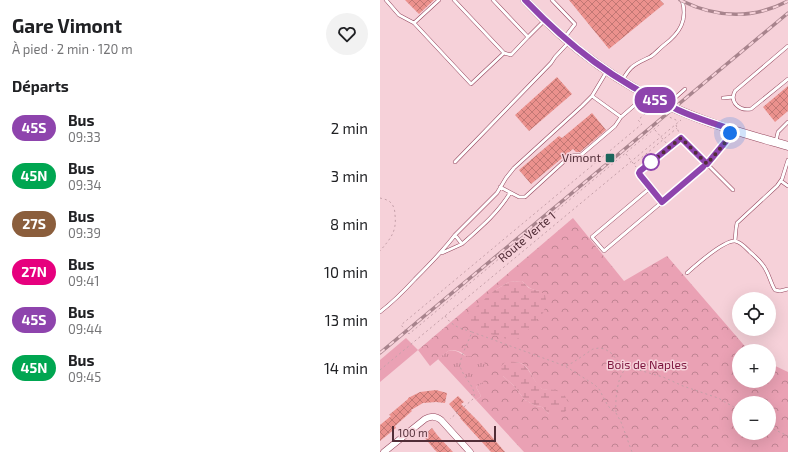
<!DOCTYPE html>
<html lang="fr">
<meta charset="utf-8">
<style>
:root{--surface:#fff;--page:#f2f2f2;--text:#202124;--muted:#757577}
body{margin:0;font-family:"Exo 2",sans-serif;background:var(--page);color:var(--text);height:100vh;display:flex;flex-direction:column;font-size:15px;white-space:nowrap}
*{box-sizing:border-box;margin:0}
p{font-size:13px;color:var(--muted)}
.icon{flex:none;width:22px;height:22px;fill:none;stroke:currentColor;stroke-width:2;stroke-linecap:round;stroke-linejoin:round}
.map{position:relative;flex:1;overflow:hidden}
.details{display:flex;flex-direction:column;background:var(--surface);width:380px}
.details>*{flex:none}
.badge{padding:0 8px;border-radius:13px;font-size:14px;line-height:26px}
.tools{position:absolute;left:352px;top:292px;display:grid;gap:8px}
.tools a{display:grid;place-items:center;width:44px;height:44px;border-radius:50%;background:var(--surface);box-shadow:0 4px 16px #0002;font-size:20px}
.scale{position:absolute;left:12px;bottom:10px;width:104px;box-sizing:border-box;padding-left:4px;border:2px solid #512d37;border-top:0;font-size:11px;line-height:14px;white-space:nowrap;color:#512d37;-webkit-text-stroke:3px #f6d1d9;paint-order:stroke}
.you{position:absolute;width:20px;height:20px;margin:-10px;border:3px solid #fff;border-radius:50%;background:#1a73e8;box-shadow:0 0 0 6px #1a73e833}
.map>.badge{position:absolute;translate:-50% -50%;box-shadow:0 0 0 2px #fff}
h2{padding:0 12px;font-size:15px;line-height:36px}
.round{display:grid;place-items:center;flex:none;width:42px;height:42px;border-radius:21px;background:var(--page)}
.head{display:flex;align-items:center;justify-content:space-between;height:68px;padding:0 12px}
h1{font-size:19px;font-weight:700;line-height:30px}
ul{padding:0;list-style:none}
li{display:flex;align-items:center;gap:12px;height:48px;padding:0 12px}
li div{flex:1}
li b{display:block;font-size:15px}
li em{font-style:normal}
li .badge{min-width:44px;font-weight:700;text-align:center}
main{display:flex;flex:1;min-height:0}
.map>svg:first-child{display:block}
</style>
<main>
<section class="details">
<div class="head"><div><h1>Gare Vimont</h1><p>À pied · 2 min · 120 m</p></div><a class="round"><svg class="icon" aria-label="heart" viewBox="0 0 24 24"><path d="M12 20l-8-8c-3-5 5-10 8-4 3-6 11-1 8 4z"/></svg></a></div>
<h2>Départs</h2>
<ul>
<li><span class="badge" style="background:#8e44ad;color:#fff">45S</span><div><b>Bus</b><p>09:33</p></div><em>2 min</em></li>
<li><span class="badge" style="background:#00a651;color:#fff">45N</span><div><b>Bus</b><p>09:34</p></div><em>3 min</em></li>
<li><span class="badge" style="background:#8b5e3c;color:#fff">27S</span><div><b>Bus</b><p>09:39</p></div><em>8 min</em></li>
<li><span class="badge" style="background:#e6007e;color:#fff">27N</span><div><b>Bus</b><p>09:41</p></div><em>10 min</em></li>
<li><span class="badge" style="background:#8e44ad;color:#fff">45S</span><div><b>Bus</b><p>09:44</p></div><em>13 min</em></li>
<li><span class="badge" style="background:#00a651;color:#fff">45N</span><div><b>Bus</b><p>09:45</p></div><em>14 min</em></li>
</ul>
</section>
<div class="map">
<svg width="408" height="452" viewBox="0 0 408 452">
<defs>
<pattern id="forest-crowns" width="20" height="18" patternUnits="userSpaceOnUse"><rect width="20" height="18" fill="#eaa1b4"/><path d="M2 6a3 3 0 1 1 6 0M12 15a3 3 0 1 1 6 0" fill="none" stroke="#c08493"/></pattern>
<pattern id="wetland-marsh" width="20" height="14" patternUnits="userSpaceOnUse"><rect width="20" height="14" fill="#eaa1b4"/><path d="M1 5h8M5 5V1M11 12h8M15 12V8" fill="none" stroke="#c08493"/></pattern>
<pattern id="park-tufts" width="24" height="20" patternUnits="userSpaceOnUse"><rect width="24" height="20" fill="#eaa1b4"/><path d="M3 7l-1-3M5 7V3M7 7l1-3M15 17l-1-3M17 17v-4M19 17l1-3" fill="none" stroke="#c08493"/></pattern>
<pattern id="building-cross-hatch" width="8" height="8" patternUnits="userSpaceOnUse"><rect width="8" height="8" fill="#eb918d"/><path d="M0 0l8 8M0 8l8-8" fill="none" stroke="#c17774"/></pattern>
</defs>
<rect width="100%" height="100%" fill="#f6d1d9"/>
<path fill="#eaa1b4" d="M 26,338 L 38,350 L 0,382 L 0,360 Z"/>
<path fill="url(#forest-crowns)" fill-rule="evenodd" d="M 193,218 L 244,281 L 287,256 L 369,351 L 359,351 L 359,381 L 389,381 L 389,363 L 408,372 L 408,452 L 144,452 L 96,400 L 101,396 L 96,387 L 102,383 C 95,370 87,346 68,351 L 50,366 L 38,350 ZM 142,281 C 148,287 151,290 160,291 L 115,290 L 129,282 ZM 125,362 C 132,362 139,361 144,365 C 152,371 154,384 162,389 C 162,389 168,390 168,390 L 169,414 L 162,407 L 156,406 L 145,400 L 133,385 L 123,376 ZM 359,403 L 389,403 L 389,433 L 359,433 Z"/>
<path fill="url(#wetland-marsh)" d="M 142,281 L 149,288 L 155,290 L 160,291 L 165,295 L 167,305 L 163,313 L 150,328 L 137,339 L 130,340 L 100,331 L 87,321 L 87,315 L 115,290 L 129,282 Z
M 125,362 C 143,361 145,364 154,379 C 156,382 159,386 162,389 L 176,390 L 185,396 L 188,402 L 188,408 L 184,413 L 169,414 L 162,407 L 156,406 L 145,400 L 133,385 L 123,376 L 121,367 L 122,365 Z"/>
<path fill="url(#park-tufts)" d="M 68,351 C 76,349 79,353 86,356 C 89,357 94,355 98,357 C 107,361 110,374 104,381 C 102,384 99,385 96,387 L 101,396 L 96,400 L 58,359 Z"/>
<path fill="url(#building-cross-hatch)" d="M 25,0 L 54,0 L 39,14 Z
M 189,0 L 280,0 L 284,4 L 229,49 Z
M 177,77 L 192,94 L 149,131 L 135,115 Z
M 408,86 L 408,111 L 395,122 L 383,107 Z
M 212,113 L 226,130 L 200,152 L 196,152 L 193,149 L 151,184 L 139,170 L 179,136 L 182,138 Z
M 56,390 L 67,393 L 65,403 L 56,402 L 43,403 L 31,410 L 32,411 L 15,426 L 16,428 L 0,441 L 0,425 L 11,416 L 9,415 L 28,399 L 28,398 L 40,392 Z
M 78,396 L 84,402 L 81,404 L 99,422 L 125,452 L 111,452 L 80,418 L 81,418 L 69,404 Z
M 52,428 L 58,436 L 73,452 L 57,452 L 54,449 L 43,436 Z"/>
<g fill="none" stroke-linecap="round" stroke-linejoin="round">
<defs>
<path id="service" d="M 6,0 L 19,15 L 34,23
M 59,0 L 34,23 L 91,84 L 124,53 L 74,0
M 113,0 L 148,37 L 164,21
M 172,0 L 195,24 L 185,37
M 408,46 L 355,91 C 349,103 360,111 371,109 L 408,79
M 124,53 L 131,55 L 148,37
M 227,71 L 212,96 L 241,117 L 256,104 L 263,94
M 242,80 C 245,76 248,71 251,68 C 256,63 264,60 270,57 C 275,54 279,49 284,45 C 300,33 308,20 302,0
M 343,98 L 353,97
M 287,105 L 305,89
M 396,141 L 398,132 L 408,122
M 75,162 L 171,63 L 175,57 L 189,42
M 401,181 L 408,186
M 120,187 L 139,197 L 145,197 L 191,155 L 201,155 L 235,126 L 241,117
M 270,188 L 212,237 L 224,251 L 327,164 L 344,144 L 350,131
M 130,193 C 118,213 100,228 82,244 L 75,235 L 117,193 L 126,178 L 134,168 L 202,106 L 212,96
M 282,202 L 260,175 L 259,172 L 301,138 L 353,190
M 355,241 L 356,229 L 357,223 L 397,186 L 402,179 L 408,160
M 62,253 L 82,244
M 307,273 C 316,265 344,240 355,241 C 361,242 366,248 370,252 C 376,257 383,264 386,270 C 390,277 391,284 395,290 L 400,291 L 408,289
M 0,312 C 13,302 24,291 35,279 C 49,265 63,251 75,235"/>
<path id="minor" d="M 4,452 L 45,419 C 50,416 56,416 61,420 L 90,452"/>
<path id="tertiary" d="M 145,0 C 188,46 238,84 296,109 C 332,125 370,135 408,146"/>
</defs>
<use href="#service" stroke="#94465d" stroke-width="4"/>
<use href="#minor" stroke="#94465d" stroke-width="7"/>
<use href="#tertiary" stroke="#94465d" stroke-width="9"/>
<path stroke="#c49fa8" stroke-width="1" stroke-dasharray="2 3" stroke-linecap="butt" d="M 279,125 L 29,334 L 21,325 L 262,124 L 258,120 L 271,109 L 296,120 L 299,122
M 296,125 L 299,133
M 275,130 L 287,144
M 246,154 L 256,167
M 254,164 L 297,128
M 0,198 C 4,199 9,200 11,203 C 14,206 15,211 15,215 C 17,232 10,239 0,251
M 65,316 C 73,327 80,328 92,332 C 89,340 80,358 80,365 C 81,376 99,389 93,399 L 70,419
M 92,332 L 185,366 L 215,385 L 219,389 L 228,406 L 236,413 L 241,422 L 252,452
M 186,365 L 192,363 L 213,349 L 219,348 L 225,349 L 231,353 L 238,361 L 252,368 L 283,377 L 303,386 L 338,398 L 359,410
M 0,370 L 301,120
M 236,412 C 235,403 237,376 245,370 C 247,369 249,369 251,368
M 389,427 L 408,436"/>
<use href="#service" stroke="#fff" stroke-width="3"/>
<use href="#minor" stroke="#fff" stroke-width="6"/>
<use href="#tertiary" stroke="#fff" stroke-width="8"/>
<defs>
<path id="rail" d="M 300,0 C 336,18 372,20 408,1
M 0,353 L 408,13"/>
</defs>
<use href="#rail" stroke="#a8848d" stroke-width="3.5"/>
<use href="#rail" stroke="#f6d1d9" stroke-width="2" stroke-dasharray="6" stroke-linecap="butt"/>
</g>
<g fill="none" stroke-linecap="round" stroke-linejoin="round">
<defs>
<path id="line" d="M 145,0 C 189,46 235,82 294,108 C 312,117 332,123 351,129 L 347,140 L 327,164 L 301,138 L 260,171 L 259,173 L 260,175 L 282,202 L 323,167"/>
</defs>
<use href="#line" stroke="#fff" stroke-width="9"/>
<use href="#line" stroke="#8e44ad" stroke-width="6"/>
<path stroke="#512d37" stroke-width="4" stroke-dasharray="0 7.2" d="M 271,162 L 269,164 L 301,138 L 327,164 L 344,144 L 350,133"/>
</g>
<rect fill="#1b655b" stroke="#f6d1d9" stroke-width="1.5" x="225" y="153" width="10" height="10" rx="2"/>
<circle fill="#fff" stroke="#8e44ad" stroke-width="2" cx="271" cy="162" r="8"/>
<g text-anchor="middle" stroke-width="3" stroke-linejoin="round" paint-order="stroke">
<g font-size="12" fill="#512d37" stroke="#f6d1d9" text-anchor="end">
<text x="221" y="162">Vimont</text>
</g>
<g font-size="12" fill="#512d37" stroke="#f6d1d9">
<text transform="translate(147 237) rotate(-40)" y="4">Route Verte 1</text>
</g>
<g font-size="12" fill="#7c153e" stroke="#f6d1d9">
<text x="267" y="369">Bois de Naples</text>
</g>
</g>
</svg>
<div class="tools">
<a><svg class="icon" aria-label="locate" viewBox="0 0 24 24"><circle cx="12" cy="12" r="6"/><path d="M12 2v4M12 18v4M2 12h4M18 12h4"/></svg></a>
<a>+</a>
<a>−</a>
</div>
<div class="scale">100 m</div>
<div class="you" style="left:350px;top:133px"></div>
<b class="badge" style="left:275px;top:100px;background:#8e44ad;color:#fff">45S</b>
</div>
</main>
